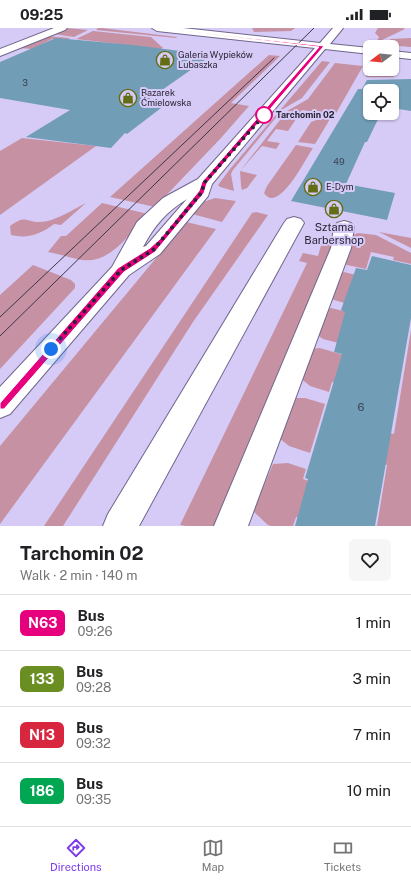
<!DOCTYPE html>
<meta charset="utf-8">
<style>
:root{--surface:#fff;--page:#f6f6f6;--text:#202124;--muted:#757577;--line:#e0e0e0;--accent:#7c3aed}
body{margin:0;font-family:"Public Sans",sans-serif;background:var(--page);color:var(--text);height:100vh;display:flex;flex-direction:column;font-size:15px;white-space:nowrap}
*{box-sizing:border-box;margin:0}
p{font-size:13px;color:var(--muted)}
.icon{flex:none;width:22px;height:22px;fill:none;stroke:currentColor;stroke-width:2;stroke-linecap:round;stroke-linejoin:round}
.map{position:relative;height:498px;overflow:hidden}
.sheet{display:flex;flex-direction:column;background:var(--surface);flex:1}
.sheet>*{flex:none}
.badge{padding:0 8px;border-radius:6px;font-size:14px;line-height:26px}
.needle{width:26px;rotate:254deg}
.tools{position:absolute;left:363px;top:12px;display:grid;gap:8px}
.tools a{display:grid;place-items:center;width:36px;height:36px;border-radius:6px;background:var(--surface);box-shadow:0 1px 3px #0004;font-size:20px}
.you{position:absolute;width:20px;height:20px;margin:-10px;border:3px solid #fff;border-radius:50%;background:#1a73e8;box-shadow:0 0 0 6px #1a73e833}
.map>.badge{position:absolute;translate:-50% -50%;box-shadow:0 0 0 2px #fff}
.round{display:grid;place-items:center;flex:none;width:42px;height:42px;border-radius:6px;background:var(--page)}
.summary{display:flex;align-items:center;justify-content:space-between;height:68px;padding:0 20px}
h1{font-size:19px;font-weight:700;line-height:30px}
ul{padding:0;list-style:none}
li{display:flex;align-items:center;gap:12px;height:56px;padding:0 20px;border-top:1px solid var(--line)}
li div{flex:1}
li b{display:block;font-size:15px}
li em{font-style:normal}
li .badge{min-width:44px;font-weight:700;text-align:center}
.status{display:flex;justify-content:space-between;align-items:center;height:28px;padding:0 20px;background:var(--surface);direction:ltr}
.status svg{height:11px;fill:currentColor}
.tabs{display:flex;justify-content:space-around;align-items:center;height:56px;border-top:1px solid var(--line);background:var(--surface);font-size:11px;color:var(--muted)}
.tabs a{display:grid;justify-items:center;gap:2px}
.tabs .selected{color:var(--accent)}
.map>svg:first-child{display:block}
</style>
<div class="status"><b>09:25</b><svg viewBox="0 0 49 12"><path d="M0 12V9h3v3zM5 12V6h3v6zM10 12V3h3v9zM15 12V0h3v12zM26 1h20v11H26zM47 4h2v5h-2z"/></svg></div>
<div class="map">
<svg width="411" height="498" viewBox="0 0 411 498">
<rect width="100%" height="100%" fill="#d6cbf6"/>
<path fill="#c691a3" d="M 67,0 L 88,2 L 74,9 L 53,6 Z
M 98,0 L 102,0 L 177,9 L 176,10 L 96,2 Z
M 252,0 L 295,0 L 291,3 L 254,4 Z
M 378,0 L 403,0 L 405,1 L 382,12 L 377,13 L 379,9 L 375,5 Z
M 93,3 L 151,9 L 163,20 L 139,31 L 144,19 L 76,11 Z
M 47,8 L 70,10 L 65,13 L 52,11 L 33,21 L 18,20 Z
M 411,10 L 411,19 L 387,17 L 385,15 L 391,11 Z
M 269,27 L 280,28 L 231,75 L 249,78 L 221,110 L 155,179 L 110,169 Z
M 322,33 L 330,34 L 302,70 L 283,81 L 233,142 L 231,146 L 234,163 L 220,159 L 218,157 L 230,141 Z
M 335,35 L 363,38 L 335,87 L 302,82 L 288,103 L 276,101 L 267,113 L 280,115 L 276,121 L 262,118 L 240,143 L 257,147 L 247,160 L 242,162 L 241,158 L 240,143 L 287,83 L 308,71 Z
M 370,41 L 393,43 L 394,49 L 366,49 Z
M 319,91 L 330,91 L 315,116 L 298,114 L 311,94 Z
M 22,110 L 96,118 L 0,187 L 0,123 Z
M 296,117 L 313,120 C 306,130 278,187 264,165 L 267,158 Z
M 215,170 L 236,173 L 222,194 L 192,186 L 203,174 Z
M 86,175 L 61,197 L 54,196 C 41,206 28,211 11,207 L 10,198 C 26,186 25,194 40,194 C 54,194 74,181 86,175 Z
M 102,175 L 148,186 C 131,204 111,236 82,232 C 71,230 59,226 48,224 L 61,208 L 66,208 Z
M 256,184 L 268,187 L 193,294 L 63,498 L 44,498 L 252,185 Z
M 186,194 L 216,201 L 0,496 L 0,418 Z
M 379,204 L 411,210 L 411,220 Z
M 358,205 L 376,207 L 411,225 L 411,236 L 393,232 L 394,229 L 371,224 L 366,241 L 347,237 L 342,234 L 351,208 Z
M 322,214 L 334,217 L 220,498 L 186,498 L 180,497 L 307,235 L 299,233 L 303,225 L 318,228 Z
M 33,237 L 71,252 L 75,256 L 75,260 L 0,341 L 0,267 Z
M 344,244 L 364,249 L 355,278 L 334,272 L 331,269 L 337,247 Z
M 331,280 L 352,285 L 350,318 L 323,311 L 316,306 L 324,282 Z
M 411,302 L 411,498 L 377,498 L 387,437 L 377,434 L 382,403 L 394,406 Z
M 320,320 L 347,328 L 339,356 L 332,354 L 329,364 L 310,358 L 299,349 L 309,321 Z
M 292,370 L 305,370 L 325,376 L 310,425 L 289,418 L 279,410 Z
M 288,435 L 306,441 L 303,451 L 314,455 L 304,492 L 296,489 L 293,498 L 271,498 L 268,497 L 253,483 L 273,436 Z"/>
<path fill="#729db7" d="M 56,10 L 133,17 L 212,27 L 145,74 L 165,77 L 127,106 L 125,105 L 111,120 L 26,109 L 70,82 L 0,70 L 0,34 Z
M 411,51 L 411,83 L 392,80 L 392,63 L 370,63 L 370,85 L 381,85 L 367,114 L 365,114 L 346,156 L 395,165 L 387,192 L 291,173 L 358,61 L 362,61 L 367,52 Z
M 372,228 L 411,237 L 411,290 L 375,498 L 295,498 L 308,451 L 305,450 L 342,326 L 334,324 L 345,284 L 341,282 L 356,240 L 367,242 Z"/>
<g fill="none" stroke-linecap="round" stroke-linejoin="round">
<defs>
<path id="minor" d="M 54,0 L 67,0 L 65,2 L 0,28 L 0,21 Z
M 152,0 L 183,0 L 320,15 L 333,0 L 343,0 L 330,16 L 370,20 L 370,26 L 325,21 L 212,156 L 208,168 L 160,226 L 129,247 L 10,386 L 0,390 L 0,359 L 112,239 L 137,194 L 163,170 L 198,151 L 315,20 L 157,3 ZM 187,171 L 146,218 L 143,219 C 154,198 166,184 187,171 Z
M 392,23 L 411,25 L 411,31 L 392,29 Z
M 294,189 L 301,191 L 304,195 L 139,498 L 103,498 L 108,486 L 284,195 L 287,191 Z
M 344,193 L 351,195 L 354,199 L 351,220 L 248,498 L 214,498 L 331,220 L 334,199 L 337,195 Z"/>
</defs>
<use href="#minor" stroke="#70668c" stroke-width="2"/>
<use href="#minor" fill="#fff" fill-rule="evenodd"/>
<path stroke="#3b3549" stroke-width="1" d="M 0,289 L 274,30
M 0,308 L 314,0"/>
</g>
<path fill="#e6007e" stroke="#fff" d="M 155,0 L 324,18 L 207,155 L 204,165 L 155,224 L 124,244 L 4,381 L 0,381 L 0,375 L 118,240 L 150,220 L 160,211 L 199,163 L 202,154 L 319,19 Z"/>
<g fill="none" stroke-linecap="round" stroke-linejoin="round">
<path stroke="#282334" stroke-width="4" stroke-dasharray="0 7.2" d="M 51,321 L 121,242 L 153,222 L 202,164 L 204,155 L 264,87"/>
</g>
<defs>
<symbol id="shop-ring" viewBox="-11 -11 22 22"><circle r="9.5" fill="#d6cbf6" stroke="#626d14" stroke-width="1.5"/><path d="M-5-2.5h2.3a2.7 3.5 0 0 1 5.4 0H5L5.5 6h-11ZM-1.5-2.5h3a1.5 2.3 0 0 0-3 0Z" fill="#626d14"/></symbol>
</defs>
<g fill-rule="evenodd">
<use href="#shop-ring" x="155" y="22" width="20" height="20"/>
<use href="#shop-ring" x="118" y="60" width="20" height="20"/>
<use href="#shop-ring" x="303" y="149" width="20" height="20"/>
<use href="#shop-ring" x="324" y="171" width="20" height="20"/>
</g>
<circle fill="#fff" stroke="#e6007e" stroke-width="2" cx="264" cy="87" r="8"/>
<g text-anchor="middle" stroke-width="4" stroke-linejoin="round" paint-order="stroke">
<g font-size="9" fill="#282334" stroke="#d6cbf6" text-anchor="start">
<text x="178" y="30">Galeria Wypieków<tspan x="178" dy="10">Lubaszka</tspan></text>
<text x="141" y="68">Bazarek<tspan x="141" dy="10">Ćmielowska</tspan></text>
<text x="326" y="162">E-Dym</text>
</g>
<g font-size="9" fill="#3a4255">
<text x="25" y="58">3</text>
<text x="339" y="137">49</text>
</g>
<g font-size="9" font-weight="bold" fill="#282334" stroke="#d6cbf6" text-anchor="start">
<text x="276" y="90">Tarchomin 02</text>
</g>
<g font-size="11" fill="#282334" stroke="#d6cbf6">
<text x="334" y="203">Sztama<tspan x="334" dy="13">Barbershop</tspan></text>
</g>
<g font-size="11" fill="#3a4255">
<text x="361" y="383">6</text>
</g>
</g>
</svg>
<div class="tools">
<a><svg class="needle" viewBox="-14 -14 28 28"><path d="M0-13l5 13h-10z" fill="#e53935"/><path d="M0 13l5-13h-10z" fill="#757577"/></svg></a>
<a><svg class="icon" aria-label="locate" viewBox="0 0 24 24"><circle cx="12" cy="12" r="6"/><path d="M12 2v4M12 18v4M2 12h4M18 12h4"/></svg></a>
</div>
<div class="you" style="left:51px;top:321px"></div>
</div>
<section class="sheet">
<div class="summary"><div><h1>Tarchomin 02</h1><p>Walk · 2 min · 140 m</p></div><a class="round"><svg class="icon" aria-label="heart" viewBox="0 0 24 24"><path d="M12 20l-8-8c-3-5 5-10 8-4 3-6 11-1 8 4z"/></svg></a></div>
<ul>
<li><span class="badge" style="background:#e6007e;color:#fff">N63</span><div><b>Bus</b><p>09:26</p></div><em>1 min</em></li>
<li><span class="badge" style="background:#6b8e23;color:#fff">133</span><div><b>Bus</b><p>09:28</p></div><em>3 min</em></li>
<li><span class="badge" style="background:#d7263d;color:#fff">N13</span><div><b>Bus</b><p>09:32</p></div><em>7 min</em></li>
<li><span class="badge" style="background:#00a651;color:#fff">186</span><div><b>Bus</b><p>09:35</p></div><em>10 min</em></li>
</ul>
</section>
<nav class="tabs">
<a class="selected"><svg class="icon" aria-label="directions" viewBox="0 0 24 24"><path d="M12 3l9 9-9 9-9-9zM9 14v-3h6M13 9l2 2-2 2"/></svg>Directions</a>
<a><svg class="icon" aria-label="map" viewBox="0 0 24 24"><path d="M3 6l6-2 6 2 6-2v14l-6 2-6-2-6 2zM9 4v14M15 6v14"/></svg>Map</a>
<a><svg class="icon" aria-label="tickets" viewBox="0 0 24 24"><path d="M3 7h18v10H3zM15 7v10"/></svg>Tickets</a>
</nav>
